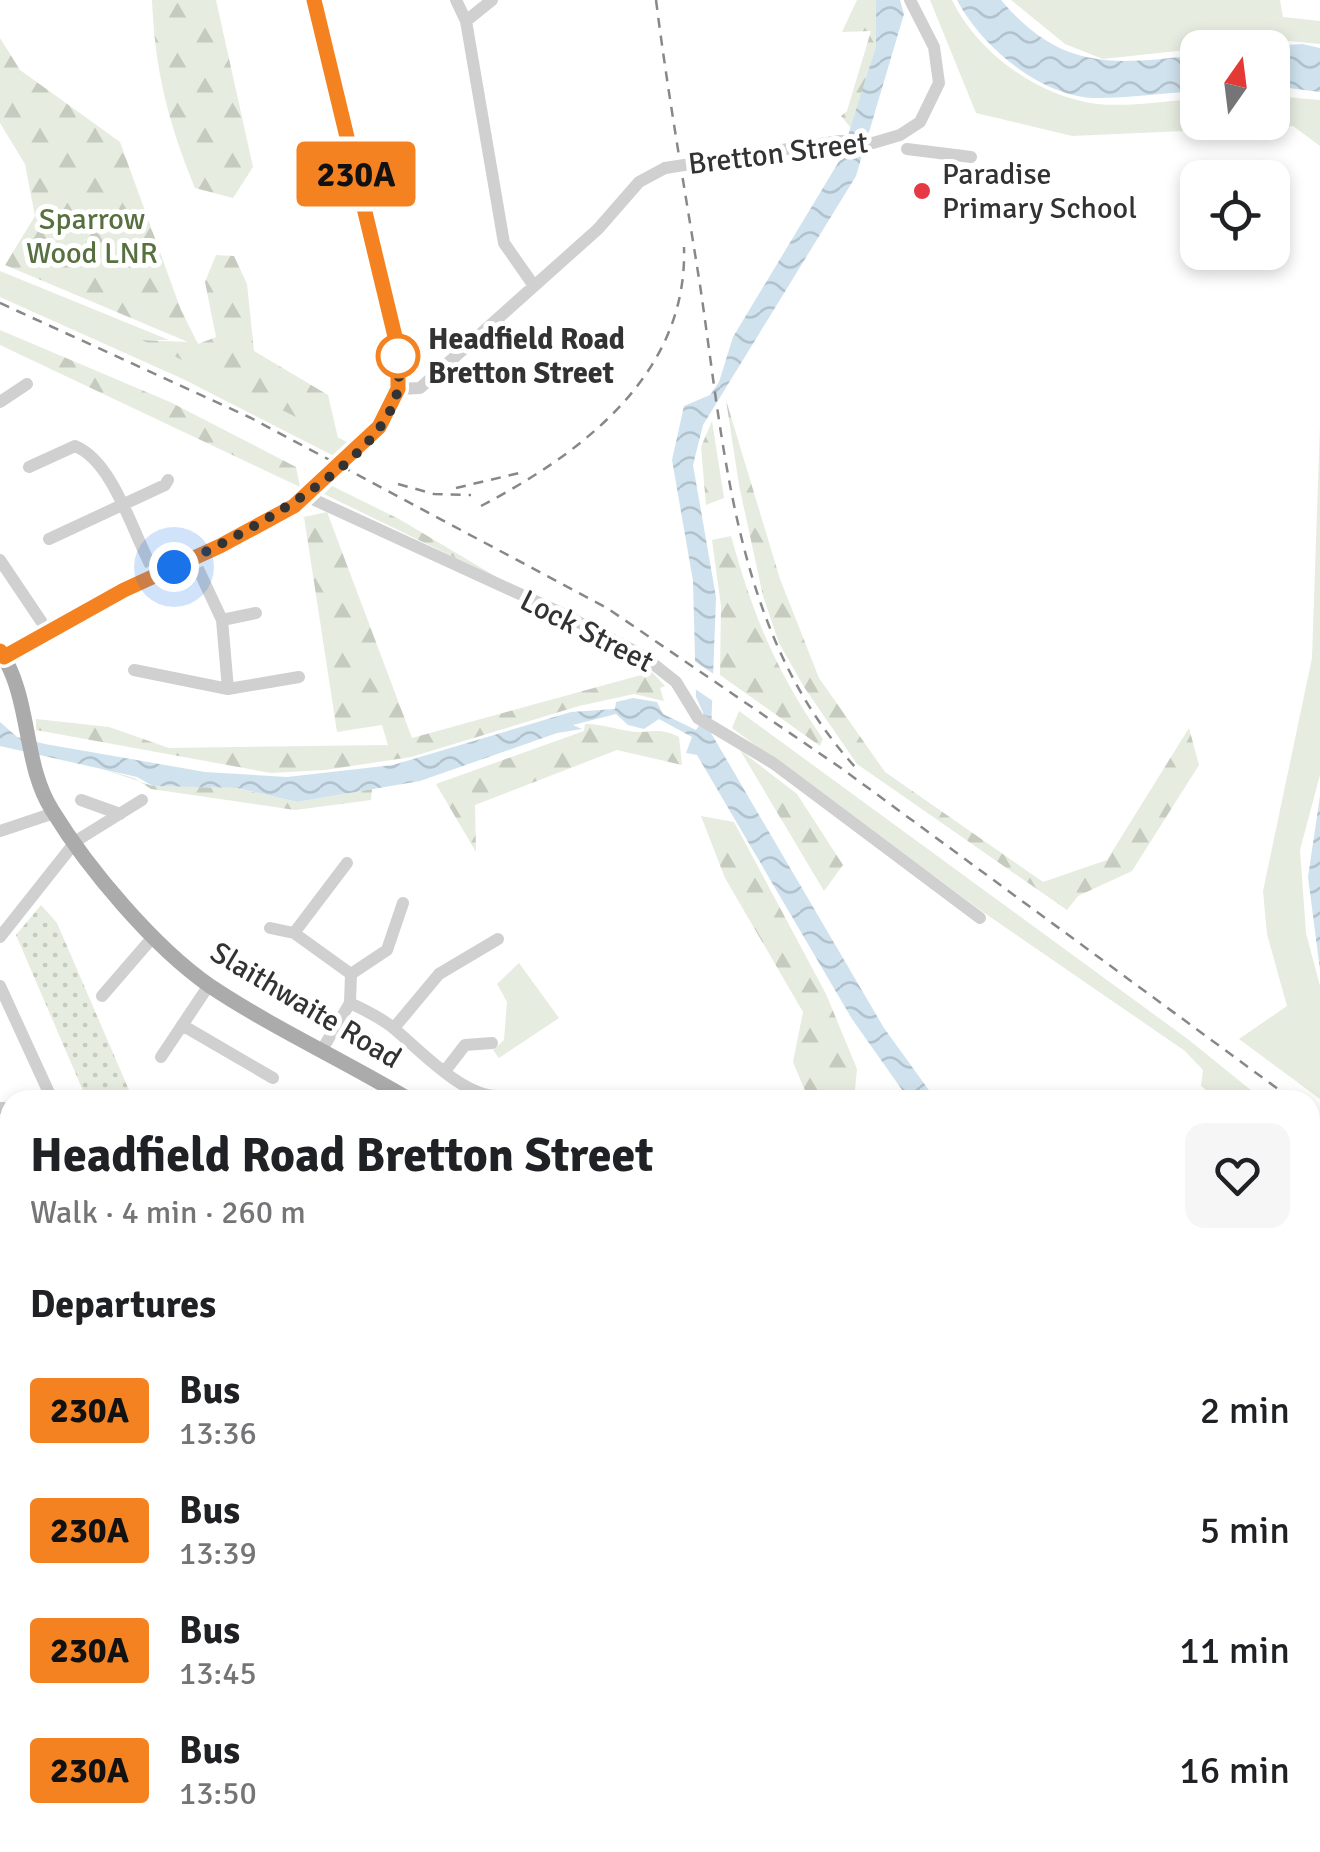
<!DOCTYPE html>
<meta charset="utf-8">
<style>
:root{--surface:#fff;--page:#f6f6f6;--text:#202124;--muted:#757577}
body{margin:0;font-family:Signika,sans-serif;background:var(--page);color:var(--text);height:100vh;display:flex;flex-direction:column;font-size:38px;white-space:nowrap}
*{box-sizing:border-box;margin:0}
p{font-size:32px;color:var(--muted)}
.icon{flex:none;width:55px;height:55px;fill:none;stroke:currentColor;stroke-width:2;stroke-linecap:round;stroke-linejoin:round}
.map{position:relative;flex:1;overflow:hidden}
.sheet{position:absolute;left:0px;top:1090px;width:1320px;height:762px;display:flex;flex-direction:column;background:var(--surface);border-radius:30px 30px 0 0;box-shadow:0 5px 15px #0003}
.sheet>*{flex:none}
.badge{padding:0 20px;border-radius:8px;font-size:35px;line-height:65px}
.needle{width:65px;rotate:14deg}
.fabs{position:absolute;left:1180px;top:30px;display:grid;gap:20px}
.fabs a{display:grid;place-items:center;width:110px;height:110px;border-radius:20px;background:var(--surface);box-shadow:0 5px 15px #0003;font-size:50px}
.you{position:absolute;width:50px;height:50px;margin:-25px;border:8px solid #fff;border-radius:50%;background:#1a73e8;box-shadow:0 0 0 15px #1a73e833}
.map>.badge{position:absolute;translate:-50% -50%;box-shadow:0 0 0 5px #fff}
h2{padding:0 30px;font-size:38px;line-height:90px}
.round{display:grid;place-items:center;flex:none;width:105px;height:105px;border-radius:20px;background:var(--page)}
.headline{display:flex;align-items:center;justify-content:space-between;height:170px;padding:0 30px}
h1{font-size:48px;font-weight:800;line-height:75px}
ul{padding:0;list-style:none}
li{display:flex;align-items:center;gap:30px;height:120px;padding:0 30px}
li div{flex:1}
li b{display:block;font-size:38px}
li em{font-style:normal}
li .badge{min-width:110px;font-weight:700;text-align:center}
.map>svg:first-child{display:block}
</style>
<div class="map">
<svg width="1320" height="1852" viewBox="0 0 1320 1852">
<defs>
<pattern id="forest-firs" width="22" height="20" patternUnits="userSpaceOnUse" patternTransform="scale(2.5)"><rect width="22" height="20" fill="#e6ecdf"/><path d="M5 1l3.5 6h-7zM16 11l3.5 6h-7z" fill="#c6cbc0"/></pattern>
<pattern id="park-crowns" width="20" height="18" patternUnits="userSpaceOnUse" patternTransform="scale(2.5)"><rect width="20" height="18" fill="#e6ecdf"/><path d="M2 6a3 3 0 1 1 6 0M12 15a3 3 0 1 1 6 0" fill="none" stroke="#c6cbc0"/></pattern>
<pattern id="garden-dots" width="8" height="8" patternUnits="userSpaceOnUse" patternTransform="scale(2.5)"><rect width="8" height="8" fill="#e6ecdf"/><path d="M2 2h.1M6 6h.1" fill="none" stroke="#c6cbc0" stroke-width="1.8" stroke-linecap="round"/></pattern>
<pattern id="water-waves" width="16" height="10" patternUnits="userSpaceOnUse" patternTransform="scale(2.5)"><rect width="16" height="10" fill="#cfe2ee"/><path d="M0 5q4-4 8 0t8 0" fill="none" stroke="#b2c2cd"/></pattern>
</defs>
<rect width="100%" height="100%" fill="#fff"/>
<path fill="#e6ecdf" d="M 930,0 L 952,0 C 977,52 1038,97 1097,104 C 1129,107 1165,101 1197,99 L 1198,122 L 1272,122 L 1273,96 L 1320,100 L 1320,146 L 1293,126 L 1072,136 L 976,113 Z
M 1011,0 L 1280,0 L 1283,17 L 1320,21 L 1320,44 L 1278,40 L 1103,59 L 1065,44 Z
M 0,271 L 169,340 L 145,340 L 347,442 L 334,456 L 183,379 L 0,297 Z
M 1320,425 L 1320,775 L 1300,850 L 1306,933 L 1320,986 L 1320,1099 L 1239,1039 L 1287,1006 L 1267,934 L 1263,891 L 1312,658 Z
M 739,711 L 1189,1040 L 1263,1100 L 1219,1100 L 1201,1086 L 1203,1070 L 1185,1051 L 983,912 L 732,728 Z
M 519,963 L 559,1018 L 499,1058 L 493,1050 L 504,1040 L 507,1002 L 497,984 Z"/>
<path fill="url(#forest-firs)" d="M 152,0 L 216,0 L 253,167 L 233,198 L 195,188 C 168,122 155,71 152,0 Z
M 857,0 L 876,0 L 876,46 L 851,128 L 841,116 L 847,111 L 871,31 L 842,32 Z
M 0,38 L 20,70 L 120,142 L 181,310 L 198,344 L 216,337 L 205,282 L 216,255 L 234,256 L 247,284 L 254,351 L 328,395 L 338,438 L 142,340 L 188,342 L 5,265 L 35,216 L 25,164 L 0,123 Z
M 0,330 L 170,402 L 296,467 L 300,487 L 0,345 Z
M 726,400 L 780,579 L 819,678 L 885,772 L 1043,882 L 1107,860 L 1189,728 L 1199,765 L 1132,871 L 1078,896 L 1067,910 L 857,764 L 804,687 L 779,643 L 763,596 L 739,485 Z
M 712,421 L 724,498 L 706,505 L 701,447 Z
M 332,486 L 399,519 L 505,582 L 324,494 Z
M 327,512 L 412,738 L 652,672 L 665,686 L 660,688 L 664,701 L 634,694 L 579,706 L 411,757 L 325,770 L 271,773 L 36,730 L 36,719 L 109,727 L 169,748 L 388,745 L 382,725 L 337,732 L 304,517 Z
M 731,536 C 753,615 776,672 823,739 L 820,746 L 720,675 L 721,606 L 712,540 Z
M 585,724 C 605,724 627,733 641,732 C 658,731 662,729 679,737 L 682,765 L 617,750 L 475,805 L 476,852 L 436,784 L 584,731 Z
M 740,750 L 797,794 L 843,865 L 824,891 Z
M 96,767 L 153,786 L 236,788 L 297,802 L 372,789 L 371,800 L 295,810 L 151,789 L 134,778 Z
M 701,816 L 734,822 L 826,994 L 857,1069 L 854,1100 L 809,1100 L 793,1062 L 803,1012 L 725,878 Z
M 0,1365 L 10,1369 L 10,1605 L 0,1607 Z
M 1320,1664 L 1320,1807 L 1310,1799 L 1310,1676 Z"/>
<path fill="url(#park-crowns)" d="M 1310,1799 L 1320,1807 L 1320,1852 L 959,1852 L 958,1843 L 1310,1842 Z"/>
<path fill="url(#garden-dots)" d="M 41,905 L 57,923 L 132,1097 L 87,1100 L 16,935 Z
M 495,1843 L 573,1843 L 574,1852 L 495,1852 Z"/>
<path fill="url(#water-waves)" d="M 876,0 L 900,0 L 904,14 L 856,176 L 703,425 L 693,465 L 716,597 L 711,733 L 884,1028 L 936,1100 L 909,1100 L 905,1094 L 852,1019 L 697,755 L 686,753 L 692,737 L 659,719 L 644,729 L 628,725 L 616,714 L 573,725 L 582,729 L 557,733 L 420,781 L 297,802 L 237,788 L 153,786 L 137,777 L 0,746 L 0,722 L 17,737 L 45,744 L 205,772 L 287,777 L 393,765 L 571,712 L 615,709 L 616,702 L 633,698 L 657,702 L 663,714 L 696,730 L 705,717 L 696,697 L 693,581 L 672,460 L 684,406 L 710,395 L 719,382 L 733,337 L 841,158 L 876,46 Z
M 957,0 L 1001,0 C 1061,71 1113,65 1197,55 L 1197,91 C 1164,93 1130,98 1097,98 C 1042,98 981,46 957,0 Z
M 1302,44 L 1320,48 L 1320,92 L 1273,86 L 1272,48 L 1258,47 Z
M 1320,796 L 1320,970 L 1308,877 Z"/>
<path fill="#fff" d="M 693,660 L 718,677 L 719,705 L 692,687 Z"/>
<g fill="none" stroke-linecap="round" stroke-linejoin="round">
<path stroke="#d0d0d0" stroke-width="12" d="M 314,0 L 398,349 C 398,399 391,415 356,450
M 456,0 L 466,21 L 504,243 L 534,286
M 466,21 L 492,0
M 907,149 L 971,157
M 697,163 L 840,141 L 873,143 L 900,135 L 920,122 L 939,83 L 934,47 L 910,0
M 398,389 L 420,388 L 598,229 L 639,182 L 665,168
M 0,402 L 27,384
M 29,467 L 75,446 C 115,462 134,539 156,575
M 306,496 L 559,612 L 642,655 L 676,682 L 698,718 L 773,763 L 980,918
M 49,539 L 165,485 L 168,480
M 193,558 L 222,620 L 228,689
M 0,560 L 41,621
M 222,620 L 256,613
M 4,657 C 98,585 237,564 321,483
M 134,670 L 228,689 L 299,677
M 81,800 L 120,814
M 0,831 L 54,813
M 347,863 L 294,933 L 351,974
M 270,928 L 294,933
M 0,937 L 76,841 L 142,800
M 0,986 L 50,1095
M 102,996 L 153,937
M 350,1003 C 364,1010 380,1017 392,1027 C 418,1048 462,1097 498,1096
M 182,1025 L 273,1078
M 394,1028 L 439,974 L 498,939
M 323,1048 L 350,1003 L 351,974 L 387,950 L 403,903
M 161,1057 L 209,985
M 445,1071 L 465,1045 L 492,1043
M 197,1100 L 327,1100
M 0,1108 L 10,1108
M 0,1194 L 10,1191
M 0,1646 L 10,1642
M 0,1773 L 0,1840
M 772,1842 L 788,1852
M 641,1847 L 646,1842
M 77,1852 L 82,1842"/>
<path stroke="#ababab" stroke-width="15" d="M 0,651 C 32,699 22,762 52,810 C 88,869 154,947 210,986 C 273,1028 345,1061 410,1100
M 717,1842 L 727,1852"/>
<path stroke="#888" stroke-width="2.5" stroke-dasharray="10 8" stroke-linecap="butt" d="M 656,0 C 668,95 685,190 700,285 C 725,453 735,636 856,768
M 0,303 L 251,418 L 607,608 L 841,768 L 1293,1100
M 398,484 L 434,494 L 471,495
M 456,488 L 519,473
M 481,506 C 582,453 688,374 684,247
M 1310,1125 L 1320,1133"/>
<path stroke="#d0d0d0" stroke-width="12" d="M 665,168 L 697,163
M 321,483 L 356,450"/>
</g>
<g fill="none" stroke-linecap="round" stroke-linejoin="round">
<defs>
<path id="line" d="M 0,651 L 4,657 L 124,590 L 220,546 L 294,506 L 379,427 L 398,389 L 398,349 L 314,0"/>
</defs>
<use href="#line" stroke="#fff" stroke-width="22"/>
<use href="#line" stroke="#f58220" stroke-width="15"/>
<path stroke="#333" stroke-width="10" stroke-dasharray="0 18" d="M 174,567 C 237,538 386,462 398,388 C 400,376 398,362 398,349 L 398,356"/>
</g>
<circle fill="#e63946" stroke="#fff" stroke-width="4" cx="922" cy="191" r="10"/>
<circle fill="#fff" stroke="#f58220" stroke-width="5" cx="398" cy="356" r="20"/>
<g text-anchor="middle" stroke-width="10" stroke-linejoin="round" paint-order="stroke">
<g font-size="30" fill="#333" stroke="#fff">
<text transform="translate(778 153) rotate(-7)" y="10">Bretton Street</text>
<text transform="translate(587 631) rotate(27)" y="10">Lock Street</text>
<text transform="translate(306 1005) rotate(31)" y="10">Slaithwaite Road</text>
</g>
<g font-size="30" fill="#333" stroke="#fff" text-anchor="start">
<text x="942" y="184">Paradise<tspan x="942" dy="34">Primary School</tspan></text>
</g>
<g font-size="30" fill="#56703f" stroke="#fff">
<text x="92" y="229">Sparrow<tspan x="92" dy="34">Wood LNR</tspan></text>
</g>
<g font-size="30" font-weight="bold" fill="#333" stroke="#fff" text-anchor="start">
<text x="428" y="349">Headfield Road<tspan x="428" dy="34">Bretton Street</tspan></text>
</g>
</g>
</svg>
<div class="fabs">
<a><svg class="needle" viewBox="-14 -14 28 28"><path d="M0-13l5 13h-10z" fill="#e53935"/><path d="M0 13l5-13h-10z" fill="#757577"/></svg></a>
<a><svg class="icon" aria-label="locate" viewBox="0 0 24 24"><circle cx="12" cy="12" r="6"/><path d="M12 2v4M12 18v4M2 12h4M18 12h4"/></svg></a>
</div>
<div class="you" style="left:174px;top:567px"></div>
<b class="badge" style="left:356px;top:174px;background:#f58220;color:#111">230A</b>
<section class="sheet">
<div class="headline"><div><h1>Headfield Road Bretton Street</h1><p>Walk · 4 min · 260 m</p></div><a class="round"><svg class="icon" aria-label="heart" viewBox="0 0 24 24"><path d="M12 20l-8-8c-3-5 5-10 8-4 3-6 11-1 8 4z"/></svg></a></div>
<h2>Departures</h2>
<ul>
<li><span class="badge" style="background:#f58220;color:#111">230A</span><div><b>Bus</b><p>13:36</p></div><em>2 min</em></li>
<li><span class="badge" style="background:#f58220;color:#111">230A</span><div><b>Bus</b><p>13:39</p></div><em>5 min</em></li>
<li><span class="badge" style="background:#f58220;color:#111">230A</span><div><b>Bus</b><p>13:45</p></div><em>11 min</em></li>
<li><span class="badge" style="background:#f58220;color:#111">230A</span><div><b>Bus</b><p>13:50</p></div><em>16 min</em></li>
</ul>
</section>
</div>
